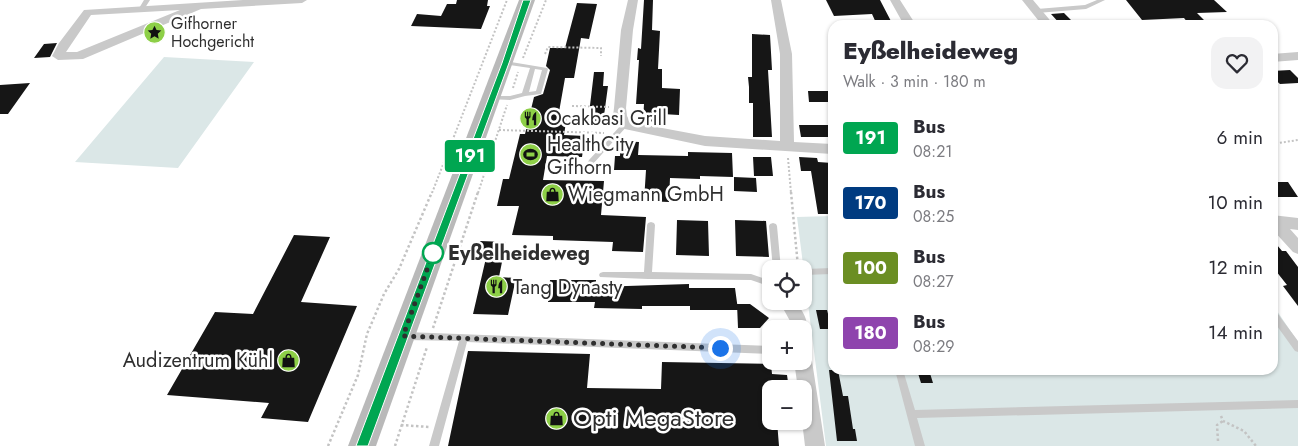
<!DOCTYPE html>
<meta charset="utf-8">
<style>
:root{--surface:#fff;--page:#f2f2f3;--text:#2b2b33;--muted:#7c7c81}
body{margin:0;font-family:Jost,sans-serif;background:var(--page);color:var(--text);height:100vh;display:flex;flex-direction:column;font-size:19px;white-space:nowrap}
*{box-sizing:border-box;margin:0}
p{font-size:16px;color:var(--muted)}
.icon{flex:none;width:28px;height:28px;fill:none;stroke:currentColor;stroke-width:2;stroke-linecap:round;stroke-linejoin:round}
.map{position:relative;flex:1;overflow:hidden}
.side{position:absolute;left:828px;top:20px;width:450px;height:355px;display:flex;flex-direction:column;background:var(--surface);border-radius:15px;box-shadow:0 1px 4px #0004}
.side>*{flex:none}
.badge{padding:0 10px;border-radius:4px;font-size:18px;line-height:32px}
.controls{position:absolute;left:762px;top:260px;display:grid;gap:10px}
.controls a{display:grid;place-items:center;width:50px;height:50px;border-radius:10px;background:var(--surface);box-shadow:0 1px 4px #0004;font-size:25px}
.you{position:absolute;width:25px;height:25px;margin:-12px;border:4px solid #fff;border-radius:50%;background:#1a73e8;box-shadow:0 0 0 8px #1a73e833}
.map>.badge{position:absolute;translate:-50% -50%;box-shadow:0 0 0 2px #fff}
.round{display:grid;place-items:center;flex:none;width:52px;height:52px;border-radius:15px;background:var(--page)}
.overview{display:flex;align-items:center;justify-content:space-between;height:85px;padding:0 15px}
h1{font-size:24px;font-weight:800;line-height:38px}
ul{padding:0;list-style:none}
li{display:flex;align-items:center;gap:15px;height:65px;padding:0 15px}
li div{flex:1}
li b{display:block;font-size:19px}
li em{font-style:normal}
li .badge{min-width:55px;font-weight:700;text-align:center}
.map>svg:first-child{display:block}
</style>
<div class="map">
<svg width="1298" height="446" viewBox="0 0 1298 446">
<rect width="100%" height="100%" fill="#fff"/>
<path fill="#dbe7e7" d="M 164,57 L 254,62 L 178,168 L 75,162 Z
M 832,216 L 832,370 L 1272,370 L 1273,305 L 1298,342 L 1298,446 L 826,446 L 797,217 Z"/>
<path fill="#161616" d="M 457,0 L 488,0 L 487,6 L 490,6 L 481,29 L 411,26 L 417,14 L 441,16 L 447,4 L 456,4 Z
M 644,0 L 653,0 L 652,30 L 660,31 L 658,69 L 662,69 L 662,88 L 680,89 L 679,115 L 662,114 L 662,122 L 643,121 L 644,104 L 636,104 L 639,60 L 637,60 L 638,48 L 641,49 Z
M 826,0 L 880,0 L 893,25 L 877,25 L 872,14 L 834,16 Z
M 1126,0 L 1214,0 L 1227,12 L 1197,13 L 1206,22 L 1188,23 L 1184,18 L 1142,20 Z
M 577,3 L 597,4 L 589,39 L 581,38 L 574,78 L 565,78 L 559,112 L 560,116 L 567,116 L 564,135 L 585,136 L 582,157 L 547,156 L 543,180 L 604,181 L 601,215 L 646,217 L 643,252 L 612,251 L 613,242 L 553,240 L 553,236 L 512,235 L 519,206 L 497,206 L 503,179 L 509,179 L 520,134 L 525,134 L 534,97 L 543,94 L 550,70 L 546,66 L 550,48 L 565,48 Z
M 1064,13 L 1076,25 L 1061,25 L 1051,14 Z
M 752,34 L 770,35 L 772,70 L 768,70 L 772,137 L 753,137 L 753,103 L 749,103 L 749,87 L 748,77 L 752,77 Z
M 57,43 L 50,57 L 34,58 L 44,44 Z
M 1290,70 L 1298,78 L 1298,83 L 1280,84 L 1272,77 L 1272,71 Z
M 594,72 L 604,72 L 603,86 L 608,86 L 603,123 L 588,122 Z
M 30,83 L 8,114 L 0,114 L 0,85 Z
M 808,91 L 832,91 L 832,102 L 809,102 Z
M 799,125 L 832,125 L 832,137 L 801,137 Z
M 621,141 L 639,142 L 638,155 L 688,156 L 688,152 L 732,153 L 733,177 L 700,176 L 700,179 L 670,178 L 669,202 L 644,201 L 646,170 L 614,170 L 615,156 L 620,156 Z
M 753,157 L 771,157 L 773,176 L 754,176 Z
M 799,157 L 817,158 L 818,162 L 832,163 L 832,214 L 818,214 L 811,171 L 801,171 Z
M 734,177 L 756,178 L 757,192 L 734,191 Z
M 1272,182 L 1288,182 L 1298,197 L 1272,197 Z
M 677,220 L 708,221 L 709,256 L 676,255 Z
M 735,220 L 766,221 L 769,257 L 736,256 Z
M 294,235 L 330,237 L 301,302 L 357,306 L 308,422 L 261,418 L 269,403 L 167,395 L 215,312 L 253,314 Z
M 1272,239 L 1282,251 L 1286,251 L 1298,267 L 1298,306 L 1283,286 L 1287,285 L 1272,266 Z
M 480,241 L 506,242 L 499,277 L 516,278 L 508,315 L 473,314 L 486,258 L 476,258 Z
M 550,280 L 596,280 L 596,287 L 689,284 L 689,288 L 735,288 L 738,310 L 690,310 L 690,306 L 642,306 L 642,309 L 594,308 L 595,302 L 548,302 Z
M 737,304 L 750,304 L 769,318 L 760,328 L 738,328 Z
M 816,310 L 827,310 L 832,329 L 820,329 Z
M 468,351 L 590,354 L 587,388 L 661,389 L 662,362 L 771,364 L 772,374 L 787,375 L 789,389 L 771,389 L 771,421 L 777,421 L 779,446 L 448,446 Z
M 829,370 L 838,370 L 843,396 L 848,396 L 853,429 L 855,429 L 857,441 L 837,441 Z
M 917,370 L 929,370 L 933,383 L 921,383 Z"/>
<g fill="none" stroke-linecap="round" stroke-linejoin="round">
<path stroke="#c3c3c3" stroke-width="2" stroke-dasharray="2 2" stroke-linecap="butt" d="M 545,54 L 548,47 L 601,48 L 601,56
M 523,58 L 546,0
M 513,88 L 518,72
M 572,106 L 609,107
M 499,130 L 604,133
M 1272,144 L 1298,140
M 788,158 L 791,193
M 432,193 L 507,0
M 478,193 L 507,105"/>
<path stroke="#c3c3c3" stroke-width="2.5" stroke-dasharray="2.5 2.5" stroke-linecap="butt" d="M 791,192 L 798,267
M 433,328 L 478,192
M 1221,416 L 1223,421 L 1244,431 L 1256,446
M 401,425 L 429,427
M 1218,441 L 1217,425 L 1223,421
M 328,446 L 358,375 L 367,334 L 384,294 L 399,269 L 432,192
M 395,446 L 427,347"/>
<path fill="#c9c9c9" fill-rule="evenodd" d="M 144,0 L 150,0 L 143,11 L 139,11 L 138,10 Z
M 1097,0 L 1105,0 L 1086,9 L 1037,13 L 1034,11 L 1037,9 L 1085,5 Z
M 505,61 L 547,68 L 548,69 L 541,94 L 525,96 L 510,100 L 490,99 L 490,97 L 492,96 L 510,96 L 522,93 L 530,68 L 503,64 L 502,63 ZM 535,69 L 542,70 L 536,91 L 529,92 Z
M 623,123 L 625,123 L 628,125 L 593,164 L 589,164 L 588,162 L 589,160 Z
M 651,222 L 654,223 L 655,225 L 652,272 L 751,274 L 771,281 L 771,287 L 751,280 L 648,279 L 600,277 L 599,275 L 600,273 L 603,272 L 644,272 L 647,225 L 648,223 Z
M 773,223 L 776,224 L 777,226 L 781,269 L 773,269 L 769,226 L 770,224 Z
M 832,268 L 832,274 L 804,275 L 804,269 Z
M 1272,309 L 1275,310 L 1298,341 L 1298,352 L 1295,351 L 1272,319 Z
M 406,332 L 771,346 L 771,354 L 467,342 L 439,446 L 429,446 L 459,341 L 406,340 L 403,339 L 402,336 L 403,333 Z
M 895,370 L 903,370 L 915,410 L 1298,400 L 1298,408 L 917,418 L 925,446 L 915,446 Z"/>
<path fill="#c9c9c9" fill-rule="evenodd" d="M 243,0 L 307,0 L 302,3 L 201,9 L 83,59 L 58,60 L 52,56 L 59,43 L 84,10 ZM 180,10 L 77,52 L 66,52 L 91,15 Z
M 628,0 L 638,0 L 633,30 L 626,108 L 627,116 L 630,122 L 705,136 L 780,141 L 780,54 L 771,0 L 781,0 L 792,54 L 794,142 L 832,144 L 832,154 L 705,146 L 620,128 L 613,116 L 614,108 L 621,30 Z
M 890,0 L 900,0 L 916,25 L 904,25 Z
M 1022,0 L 1033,0 L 1054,25 L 1042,25 Z
M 1298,52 L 1298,60 L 1272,62 L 1272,54 Z
M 1272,215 L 1298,218 L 1298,230 L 1290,229 L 1298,238 L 1298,254 L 1293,252 L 1272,229 Z
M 779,301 L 796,301 C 802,311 811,322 805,334 L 804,329 L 791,329 L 790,321 Z
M 804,354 L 809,356 L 812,361 L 825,446 L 805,446 L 802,421 L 804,421 L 804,389 L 798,389 L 794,361 L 804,361 Z"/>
<path fill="#b9b9b9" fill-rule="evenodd" d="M 519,0 L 535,0 L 376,446 L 348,446 Z"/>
</g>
<path fill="#00a651" stroke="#fff" d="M 523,0 L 531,0 L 509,63 L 368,446 L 356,446 L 502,63 Z"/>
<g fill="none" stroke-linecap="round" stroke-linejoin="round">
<path stroke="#2f2f2f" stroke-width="5" stroke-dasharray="0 9" d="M 433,253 L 403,336 L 720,348"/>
</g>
<defs>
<symbol id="sight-disc" viewBox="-11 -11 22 22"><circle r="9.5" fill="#8dcf47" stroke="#fff"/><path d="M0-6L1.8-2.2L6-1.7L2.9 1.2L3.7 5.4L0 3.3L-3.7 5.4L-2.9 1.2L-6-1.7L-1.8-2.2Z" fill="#111"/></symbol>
<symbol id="restaurant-disc" viewBox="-11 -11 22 22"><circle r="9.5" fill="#8dcf47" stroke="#fff"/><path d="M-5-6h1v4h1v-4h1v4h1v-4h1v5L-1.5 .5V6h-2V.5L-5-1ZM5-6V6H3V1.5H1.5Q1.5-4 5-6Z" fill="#111"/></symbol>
<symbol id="stadium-disc" viewBox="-11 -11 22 22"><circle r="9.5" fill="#8dcf47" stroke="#fff"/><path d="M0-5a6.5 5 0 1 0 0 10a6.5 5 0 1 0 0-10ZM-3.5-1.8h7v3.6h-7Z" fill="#111"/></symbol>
<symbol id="shop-disc" viewBox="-11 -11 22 22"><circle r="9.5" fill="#8dcf47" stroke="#fff"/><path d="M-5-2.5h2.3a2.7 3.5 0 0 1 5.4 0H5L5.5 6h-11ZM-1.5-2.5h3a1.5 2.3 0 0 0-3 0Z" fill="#111"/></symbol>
</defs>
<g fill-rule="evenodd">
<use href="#sight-disc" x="142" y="20" width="25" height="25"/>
<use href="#restaurant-disc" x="518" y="106" width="25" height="25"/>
<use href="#stadium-disc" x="518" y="142" width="25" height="25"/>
<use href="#shop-disc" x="540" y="182" width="25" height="25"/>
<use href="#restaurant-disc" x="484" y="274" width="25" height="25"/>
<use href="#shop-disc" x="276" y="348" width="25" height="25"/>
<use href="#shop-disc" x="544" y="406" width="25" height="25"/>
</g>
<circle fill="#fff" stroke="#00a651" stroke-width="2.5" cx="433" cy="253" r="10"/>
<g text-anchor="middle" stroke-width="5" stroke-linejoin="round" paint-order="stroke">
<g font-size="16" fill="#2f2f2f" stroke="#fff" text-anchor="start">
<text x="171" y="29">Gifhorner<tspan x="171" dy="18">Hochgericht</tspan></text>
</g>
<g font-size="20" fill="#2f2f2f" stroke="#fff" text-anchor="start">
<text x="546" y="125">Ocakbasi Grill</text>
<text x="547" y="151">HealthCity<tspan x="547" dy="23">Gifhorn</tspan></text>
<text x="568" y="201">Wiegmann GmbH</text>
<text x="513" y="294">Tang Dynasty</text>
<text x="273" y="367" text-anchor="end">Audizentrum Kühl</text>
</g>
<g font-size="20" font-weight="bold" fill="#2f2f2f" stroke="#fff" text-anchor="start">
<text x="448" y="260">Eyßelheideweg</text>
</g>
<g font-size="24" fill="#2f2f2f" stroke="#fff" text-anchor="start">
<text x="573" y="426">Opti MegaStore</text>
</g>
</g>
</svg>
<div class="controls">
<a><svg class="icon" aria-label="locate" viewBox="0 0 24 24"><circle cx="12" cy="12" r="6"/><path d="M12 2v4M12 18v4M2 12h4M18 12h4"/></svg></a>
<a>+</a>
<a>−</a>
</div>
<div class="you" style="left:720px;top:348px"></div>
<b class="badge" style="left:470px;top:156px;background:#00a651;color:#fff">191</b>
<section class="side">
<div class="overview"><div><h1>Eyßelheideweg</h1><p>Walk · 3 min · 180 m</p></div><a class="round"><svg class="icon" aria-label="heart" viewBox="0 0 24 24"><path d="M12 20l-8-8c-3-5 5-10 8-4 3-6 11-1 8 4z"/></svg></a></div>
<ul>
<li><span class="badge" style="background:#00a651;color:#fff">191</span><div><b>Bus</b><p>08:21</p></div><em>6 min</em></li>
<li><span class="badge" style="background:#003b80;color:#fff">170</span><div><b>Bus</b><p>08:25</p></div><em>10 min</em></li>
<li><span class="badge" style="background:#6b8e23;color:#fff">100</span><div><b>Bus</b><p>08:27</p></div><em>12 min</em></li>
<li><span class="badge" style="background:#8e44ad;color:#fff">180</span><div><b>Bus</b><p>08:29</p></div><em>14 min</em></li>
</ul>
</section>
</div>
